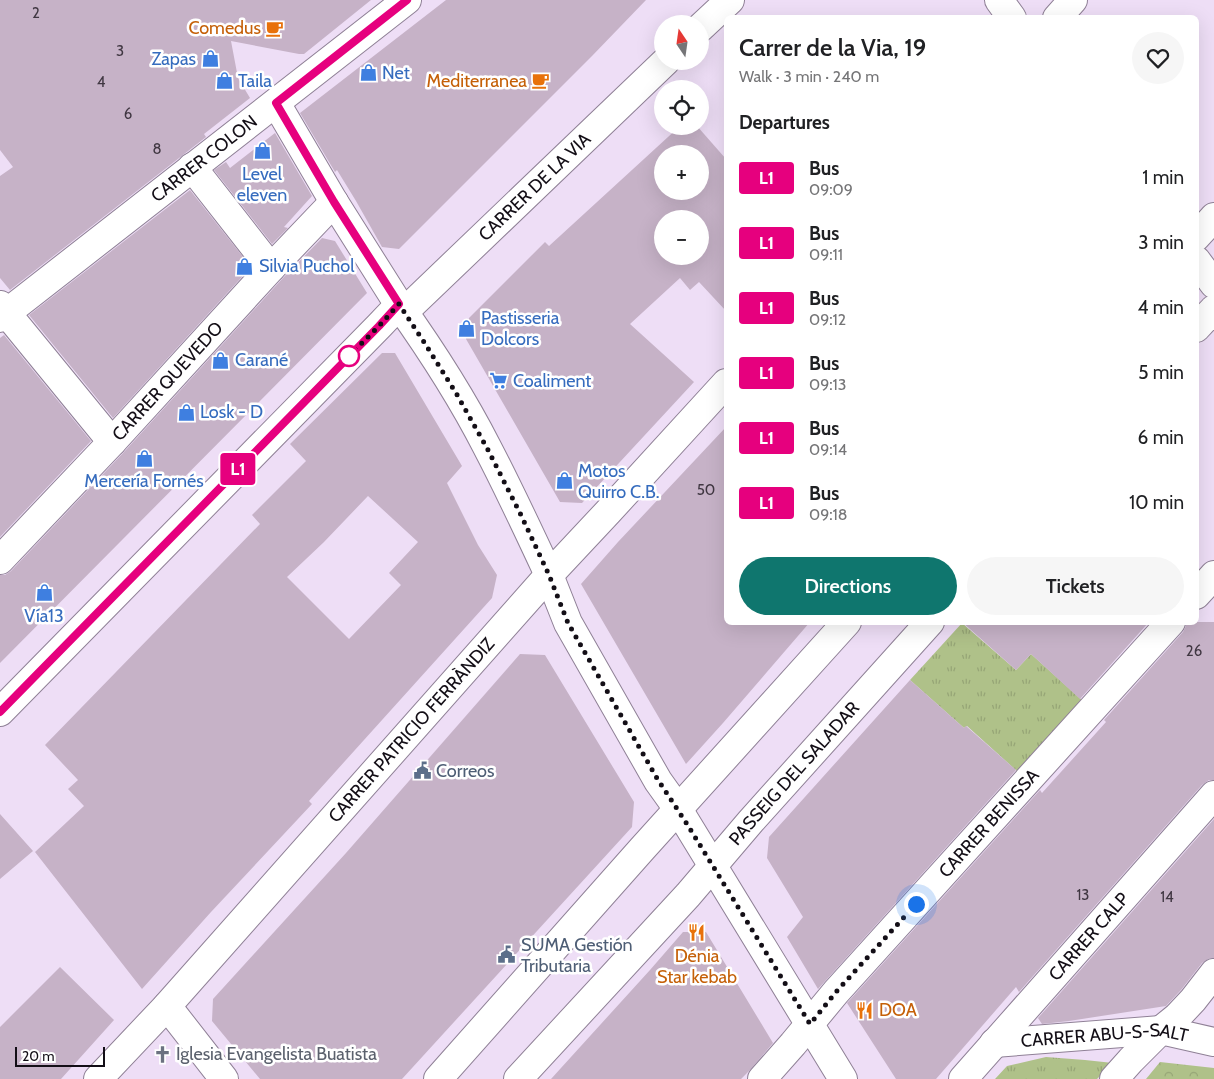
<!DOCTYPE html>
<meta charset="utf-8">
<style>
:root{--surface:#fff;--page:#f6f6f6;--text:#202124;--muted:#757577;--accent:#0f766e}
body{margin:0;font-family:Cabin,sans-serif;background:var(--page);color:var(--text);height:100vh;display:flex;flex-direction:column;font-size:19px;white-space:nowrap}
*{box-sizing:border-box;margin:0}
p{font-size:16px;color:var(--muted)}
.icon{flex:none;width:28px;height:28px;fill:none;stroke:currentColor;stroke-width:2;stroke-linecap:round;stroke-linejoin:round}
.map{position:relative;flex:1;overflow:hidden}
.panel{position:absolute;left:724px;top:15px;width:475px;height:610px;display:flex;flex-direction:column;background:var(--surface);border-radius:8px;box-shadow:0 5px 20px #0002}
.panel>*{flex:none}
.badge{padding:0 10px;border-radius:4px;font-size:18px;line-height:32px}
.needle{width:32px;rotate:347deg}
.tools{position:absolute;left:654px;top:15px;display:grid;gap:10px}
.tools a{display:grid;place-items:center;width:55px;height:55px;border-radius:50%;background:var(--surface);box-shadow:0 5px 20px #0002;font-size:25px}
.scale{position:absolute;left:15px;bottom:12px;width:90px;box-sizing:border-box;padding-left:5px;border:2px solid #130e16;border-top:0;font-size:14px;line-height:18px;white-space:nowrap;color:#130e16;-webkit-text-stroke:4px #fff;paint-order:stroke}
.you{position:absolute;width:25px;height:25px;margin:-12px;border:4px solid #fff;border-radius:50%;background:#1a73e8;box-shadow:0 0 0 8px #1a73e833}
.map>.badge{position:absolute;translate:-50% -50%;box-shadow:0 0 0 2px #fff}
h2{padding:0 15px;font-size:19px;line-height:45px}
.round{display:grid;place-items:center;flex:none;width:52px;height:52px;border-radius:26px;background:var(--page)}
.headline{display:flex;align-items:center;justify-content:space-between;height:85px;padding:0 15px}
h1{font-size:24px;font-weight:600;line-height:38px}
.button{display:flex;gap:10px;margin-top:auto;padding:10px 15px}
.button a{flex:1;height:58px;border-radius:30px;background:var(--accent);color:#fff;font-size:20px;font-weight:600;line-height:58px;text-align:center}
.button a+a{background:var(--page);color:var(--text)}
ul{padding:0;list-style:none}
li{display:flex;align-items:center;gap:15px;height:65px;padding:0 15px}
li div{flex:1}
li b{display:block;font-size:19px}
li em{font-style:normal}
li .badge{min-width:55px;font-weight:700;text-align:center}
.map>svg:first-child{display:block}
</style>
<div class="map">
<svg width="1214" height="1079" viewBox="0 0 1214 1079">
<defs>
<pattern id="grass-tufts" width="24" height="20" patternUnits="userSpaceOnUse" patternTransform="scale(1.25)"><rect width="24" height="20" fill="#afc189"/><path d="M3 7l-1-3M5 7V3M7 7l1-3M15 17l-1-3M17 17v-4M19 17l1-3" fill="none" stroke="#96a576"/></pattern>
<pattern id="park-crowns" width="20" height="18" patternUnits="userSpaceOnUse" patternTransform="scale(1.25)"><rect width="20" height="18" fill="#afc189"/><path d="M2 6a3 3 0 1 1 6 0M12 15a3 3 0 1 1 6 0" fill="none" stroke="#96a576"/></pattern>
</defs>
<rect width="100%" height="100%" fill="#eedef6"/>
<path fill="url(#grass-tufts)" d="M 962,623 L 1016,670 L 1031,654 L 1083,701 L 1018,772 L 967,726 L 964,728 L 910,680 Z
M 1046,1057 L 1085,1060 L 1113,1063 L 1097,1079 L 995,1079 L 1007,1066 Z"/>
<path fill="url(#park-crowns)" d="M 1160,1062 L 1214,1068 L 1214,1079 L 1146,1079 Z"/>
<path fill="#c6b2c7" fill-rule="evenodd" d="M 0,0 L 371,0 L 304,54 L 299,54 L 231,41 L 238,78 L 250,98 L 204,134 L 206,137 L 10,290 L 0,278 L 0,176 L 13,167 L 0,150 Z
M 446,0 L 646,0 L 592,56 L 399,249 L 382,247 L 356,201 L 337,170 L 335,172 L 300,113 Z
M 680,126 L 697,126 L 726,159 L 726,311 L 699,282 L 690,290 L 680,278 L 630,324 L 694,382 L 582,503 L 560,502 L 466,339 L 469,318 L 545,242 L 549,246 ZM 662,154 L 700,154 L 700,191 L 662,191 ZM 662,219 L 700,219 L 700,256 L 662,256 Z
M 275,133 L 312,196 L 284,227 L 288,228 L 272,244 L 214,170 L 226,162 L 230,168 Z
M 190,190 L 251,267 L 113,418 L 29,315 Z
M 322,238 L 335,241 L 367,293 L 0,663 L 0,575 L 5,575 L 11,571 L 123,453 L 282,279 Z
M 4,335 L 91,441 L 0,537 L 0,338 Z
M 382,353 L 395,353 L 462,466 L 447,483 L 478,545 L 497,575 L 492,598 L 309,801 L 312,804 L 211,912 L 142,989 L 35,852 L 84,806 L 68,789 L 78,780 L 45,745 L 260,524 L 252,515 L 306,461 L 290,444 ZM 368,496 L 418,542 L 389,573 L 401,585 L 349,639 L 287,577 L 324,542 Z
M 726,427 L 726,622 L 810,622 L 723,723 L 686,764 L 581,584 L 618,542 Z
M 962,622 L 1149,622 L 1080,699 L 1031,654 L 1016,670 Z
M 1186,622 L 1214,622 L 1214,780 L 1209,780 L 1202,785 L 1019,992 L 1016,987 L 936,1079 L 896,1079 L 847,1003 L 1040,790 L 1042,793 L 1106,722 L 1104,720 L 1183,632 L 1186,626 Z
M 520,654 L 545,655 L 634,802 L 632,827 L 402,1079 L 260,1079 L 212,1021 L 213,999 L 346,853 Z
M 910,680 L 964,728 L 966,726 L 1016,770 L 818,989 L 787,937 L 803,917 L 767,858 L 769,837 Z
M 0,814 L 33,851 L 0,879 Z
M 1214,819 L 1214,958 L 1208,959 L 1202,963 L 1181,990 L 1166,1006 L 1069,1021 L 1042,1024 L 1038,1018 Z
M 683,932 L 706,932 L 773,1043 L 750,1070 L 741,1079 L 551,1079 L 650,970 Z
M 60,967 L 114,1020 L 61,1079 L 0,1079 L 0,1027 Z"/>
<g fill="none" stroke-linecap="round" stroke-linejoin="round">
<defs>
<g id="minor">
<path d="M 999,0 L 1012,18"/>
<path d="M 700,28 L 730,0"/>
<path d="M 276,103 L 334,202 L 399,305"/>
<path d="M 192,167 L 271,268"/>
<path d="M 1196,237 L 1214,217"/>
<path d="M 1196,260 L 1214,284"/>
<path d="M 0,305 L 112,442"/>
<path id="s1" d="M 404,312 L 666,61"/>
<path id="s2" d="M 0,318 L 407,0"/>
<path d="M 1196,328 L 1214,309"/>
<path id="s3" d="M 0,560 L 112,442 L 271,268 L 334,202"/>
<path d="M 549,575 L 568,623 L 658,781 L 678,809 L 843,1079"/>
<path d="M 1196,595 L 1214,575"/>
<path d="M 167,1006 L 224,1079"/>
<path id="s4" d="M 994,1043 L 1161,1030 L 1214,1042"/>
<path d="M 438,1079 L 642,849 L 847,622"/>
<path id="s5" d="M 518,1079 L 688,895 L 751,821 L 930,622"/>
<path id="s6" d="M 762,1079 L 793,1044 L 836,992 L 1171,622"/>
<path id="s7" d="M 963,1079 L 1214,795"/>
<path d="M 1114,1079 L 1131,1060 L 1161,1030 L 1177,1017 L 1193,1000 L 1214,973"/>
</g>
<g id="major">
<path d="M 1057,18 L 1073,0"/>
<path d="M 0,712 L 379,326 L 399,305 C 431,350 462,398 487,447 C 509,489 529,532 549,575"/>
<path id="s8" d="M 98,1079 L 167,1006 L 549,575 L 608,512 L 726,383"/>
</g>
</defs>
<use href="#minor" stroke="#8f8096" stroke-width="30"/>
<use href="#major" stroke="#8f8096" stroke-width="30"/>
<use href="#minor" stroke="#fff" stroke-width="28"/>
<use href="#major" stroke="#fff" stroke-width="28"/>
</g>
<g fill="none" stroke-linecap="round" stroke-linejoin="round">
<defs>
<path id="line" d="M 0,712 L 379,326 L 399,304 L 334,202 L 276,103 L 407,0"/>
</defs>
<use href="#line" stroke="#fff" stroke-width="11"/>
<use href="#line" stroke="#e6007e" stroke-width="8"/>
<path stroke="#130e16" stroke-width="5" stroke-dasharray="0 9" d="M 349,356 L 379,326 L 399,304 L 424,342 L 456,393 L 487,448 L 521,515 L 549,575 L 568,623 L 658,780 L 687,824 L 810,1024 L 836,992 L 916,904"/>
</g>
<defs>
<symbol id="cafe-bare" viewBox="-9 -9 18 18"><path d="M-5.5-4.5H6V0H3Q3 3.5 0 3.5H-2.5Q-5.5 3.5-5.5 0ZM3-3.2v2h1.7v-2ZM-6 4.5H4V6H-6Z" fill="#e8710a" stroke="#fff" stroke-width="2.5" paint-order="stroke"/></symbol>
<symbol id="shop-bare" viewBox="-9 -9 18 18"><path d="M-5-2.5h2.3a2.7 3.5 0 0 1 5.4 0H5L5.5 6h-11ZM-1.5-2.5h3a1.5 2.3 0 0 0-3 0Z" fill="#3f7fe0" stroke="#fff" stroke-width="2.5" paint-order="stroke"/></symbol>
<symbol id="supermarket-bare" viewBox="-9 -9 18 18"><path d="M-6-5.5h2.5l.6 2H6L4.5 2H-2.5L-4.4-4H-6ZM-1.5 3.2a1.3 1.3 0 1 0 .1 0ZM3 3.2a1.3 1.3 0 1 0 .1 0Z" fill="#3f7fe0" stroke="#fff" stroke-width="2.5" paint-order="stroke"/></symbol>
<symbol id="civic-bare" viewBox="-9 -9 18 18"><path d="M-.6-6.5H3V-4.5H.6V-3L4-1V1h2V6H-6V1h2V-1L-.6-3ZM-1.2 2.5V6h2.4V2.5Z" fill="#5c6f8a" stroke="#fff" stroke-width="2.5" paint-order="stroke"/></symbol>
<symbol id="restaurant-bare" viewBox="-9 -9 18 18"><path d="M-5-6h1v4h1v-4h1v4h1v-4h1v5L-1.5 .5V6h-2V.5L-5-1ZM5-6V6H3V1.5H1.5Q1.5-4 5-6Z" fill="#e8710a" stroke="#fff" stroke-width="2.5" paint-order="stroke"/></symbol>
<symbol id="church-bare" viewBox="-9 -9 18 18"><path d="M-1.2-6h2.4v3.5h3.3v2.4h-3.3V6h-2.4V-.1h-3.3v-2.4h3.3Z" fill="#6b7280" stroke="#fff" stroke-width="2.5" paint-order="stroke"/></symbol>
</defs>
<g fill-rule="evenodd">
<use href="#cafe-bare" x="262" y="16" width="25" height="25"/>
<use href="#shop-bare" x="198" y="46" width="25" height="25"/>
<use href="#shop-bare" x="356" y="60" width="25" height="25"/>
<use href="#shop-bare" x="212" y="68" width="25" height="25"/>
<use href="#cafe-bare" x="528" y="68" width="25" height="25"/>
<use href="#shop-bare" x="250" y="138" width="25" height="25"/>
<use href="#shop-bare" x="232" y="254" width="25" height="25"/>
<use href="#shop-bare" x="454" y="316" width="25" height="25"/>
<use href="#shop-bare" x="208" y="348" width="25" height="25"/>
<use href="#supermarket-bare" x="486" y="368" width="25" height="25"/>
<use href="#shop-bare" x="174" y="400" width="25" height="25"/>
<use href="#shop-bare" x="132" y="446" width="25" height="25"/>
<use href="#shop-bare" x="552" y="468" width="25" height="25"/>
<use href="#shop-bare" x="32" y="580" width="25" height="25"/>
<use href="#civic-bare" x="410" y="758" width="25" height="25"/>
<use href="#restaurant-bare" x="684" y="920" width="25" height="25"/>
<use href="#civic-bare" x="494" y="942" width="25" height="25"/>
<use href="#restaurant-bare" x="852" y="998" width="25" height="25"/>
<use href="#church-bare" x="150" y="1042" width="25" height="25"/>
</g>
<circle fill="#fff" stroke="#e6007e" stroke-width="2.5" cx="349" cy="356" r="10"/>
<g text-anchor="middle" stroke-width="5" stroke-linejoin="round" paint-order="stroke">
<g font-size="15" fill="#403742">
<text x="36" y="18">2</text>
<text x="120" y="56">3</text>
<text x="101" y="87">4</text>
<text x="128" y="119">6</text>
<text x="157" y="154">8</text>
<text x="706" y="495">50</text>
<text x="1194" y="656">26</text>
<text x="1083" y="900">13</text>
<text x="1167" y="902">14</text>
</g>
<g font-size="18" fill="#c56008" stroke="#fff" text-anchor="end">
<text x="261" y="34">Comedus</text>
<text x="527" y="87">Mediterranea</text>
<text x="697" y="962" text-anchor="middle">Dénia<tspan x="697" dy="21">Star kebab</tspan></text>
<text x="879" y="1016" text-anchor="start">DOA</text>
</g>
<g font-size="18" fill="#366cbe" stroke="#fff" text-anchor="start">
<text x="196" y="65" text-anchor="end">Zapas</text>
<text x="382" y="79">Net</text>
<text x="238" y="87">Taila</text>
<text x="262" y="180" text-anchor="middle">Level<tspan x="262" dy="21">eleven</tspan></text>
<text x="259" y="272">Silvia Puchol</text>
<text x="481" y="324">Pastisseria<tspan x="481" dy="21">Dolcors</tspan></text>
<text x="235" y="366">Carané</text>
<text x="513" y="387">Coaliment</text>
<text x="200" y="418">Losk - D</text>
<text x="578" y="477">Motos<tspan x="578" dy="21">Quirro C.B.</tspan></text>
<text x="144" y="487" text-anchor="middle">Mercería Fornés</text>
<text x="44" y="622" text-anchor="middle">Vía13</text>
</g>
<g font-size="18" fill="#130e16" stroke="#fff">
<text dy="6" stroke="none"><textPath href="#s2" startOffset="259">CARRER COLON</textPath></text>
<text dy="6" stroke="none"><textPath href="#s1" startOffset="181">CARRER DE LA VIA</textPath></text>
<text dy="6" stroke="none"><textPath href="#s3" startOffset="245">CARRER QUEVEDO</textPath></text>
<text dy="6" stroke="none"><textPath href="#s8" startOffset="469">CARRER PATRICIO FERRÀNDIZ</textPath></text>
<text dy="6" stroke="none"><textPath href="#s5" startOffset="412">PASSEIG DEL SALADAR</textPath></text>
<text dy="6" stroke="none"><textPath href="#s6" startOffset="342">CARRER BENISSA</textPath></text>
<text dy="6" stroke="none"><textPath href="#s7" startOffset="190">CARRER CALP</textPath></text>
<text dy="6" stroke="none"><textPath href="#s4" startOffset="111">CARRER ABU-S-SALT</textPath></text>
</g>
<g font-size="18" fill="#4e5e75" stroke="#fff" text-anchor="start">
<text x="436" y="777">Correos</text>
<text x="521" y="951">SUMA Gestión<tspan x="521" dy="21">Tributaria</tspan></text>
</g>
<g font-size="18" fill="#5b616d" stroke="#fff" text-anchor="start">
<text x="176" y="1060">Iglesia Evangelista Buatista</text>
</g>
</g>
</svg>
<div class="tools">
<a><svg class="needle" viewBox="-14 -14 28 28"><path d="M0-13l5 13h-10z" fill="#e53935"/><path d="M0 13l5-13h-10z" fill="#757577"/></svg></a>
<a><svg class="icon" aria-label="locate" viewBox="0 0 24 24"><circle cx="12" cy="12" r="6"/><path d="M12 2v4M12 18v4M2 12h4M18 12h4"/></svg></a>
<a>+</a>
<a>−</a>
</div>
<div class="scale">20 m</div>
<div class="you" style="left:916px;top:904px"></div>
<b class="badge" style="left:238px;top:469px;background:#e6007e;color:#fff">L1</b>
<section class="panel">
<div class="headline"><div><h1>Carrer de la Via, 19</h1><p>Walk · 3 min · 240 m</p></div><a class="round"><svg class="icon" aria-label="heart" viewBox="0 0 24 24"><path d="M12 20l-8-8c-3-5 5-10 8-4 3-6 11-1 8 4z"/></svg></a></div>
<h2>Departures</h2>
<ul>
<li><span class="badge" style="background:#e6007e;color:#fff">L1</span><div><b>Bus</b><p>09:09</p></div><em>1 min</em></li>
<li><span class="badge" style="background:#e6007e;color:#fff">L1</span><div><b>Bus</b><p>09:11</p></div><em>3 min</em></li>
<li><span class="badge" style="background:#e6007e;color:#fff">L1</span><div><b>Bus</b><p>09:12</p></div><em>4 min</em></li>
<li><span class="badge" style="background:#e6007e;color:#fff">L1</span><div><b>Bus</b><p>09:13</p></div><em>5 min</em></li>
<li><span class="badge" style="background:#e6007e;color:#fff">L1</span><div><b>Bus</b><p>09:14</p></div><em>6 min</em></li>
<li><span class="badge" style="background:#e6007e;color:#fff">L1</span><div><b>Bus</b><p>09:18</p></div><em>10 min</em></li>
</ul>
<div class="button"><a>Directions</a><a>Tickets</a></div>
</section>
</div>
